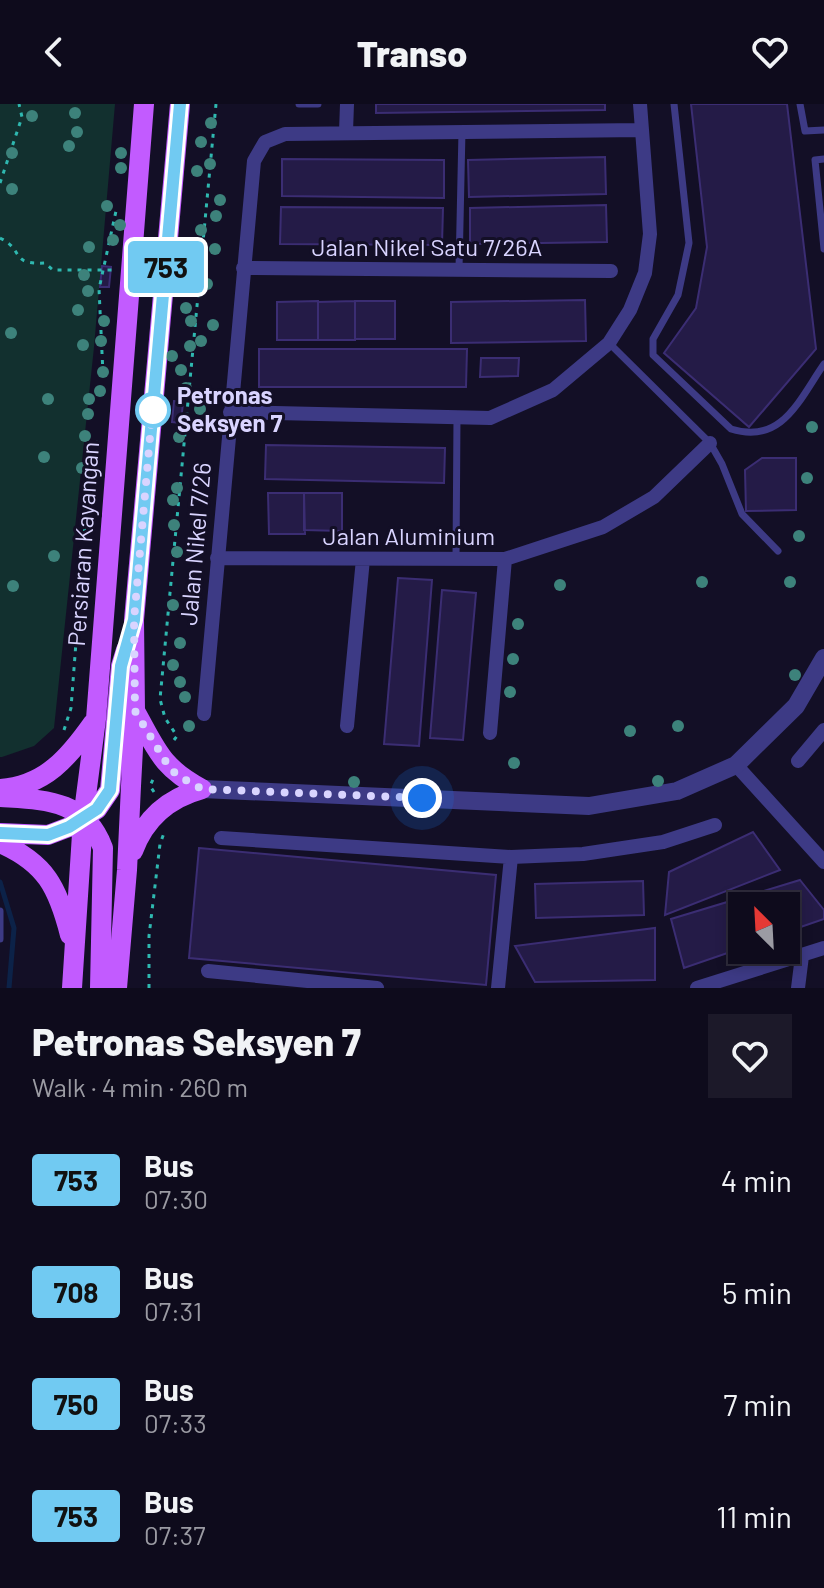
<!DOCTYPE html>
<meta charset="utf-8">
<style>
:root{--surface:#0e0b1c;--page:#1c1929;--text:#f1f3f6;--muted:#9b9ba3;--line:#2e2b3b}
body{margin:0;font-family:Barlow,sans-serif;background:var(--page);color:var(--text);height:100vh;display:flex;flex-direction:column;font-size:30px;white-space:nowrap}
*{box-sizing:border-box;margin:0}
p{font-size:26px;color:var(--muted)}
.icon{flex:none;width:44px;height:44px;fill:none;stroke:currentColor;stroke-width:2;stroke-linecap:round;stroke-linejoin:round}
.map{position:relative;height:884px;overflow:hidden}
.drawer{display:flex;flex-direction:column;background:var(--surface);flex:1}
.drawer>*{flex:none}
.badge{padding:0 16px;border-radius:6px;font-size:28px;line-height:52px}
.needle{width:52px;rotate:336deg}
.buttons{position:absolute;left:728px;top:788px;display:grid;gap:16px}
.buttons a{display:grid;place-items:center;width:72px;height:72px;border-radius:0px;background:var(--surface);box-shadow:0 4px 12px #0003,0 0 0 2px var(--line);font-size:40px}
.you{position:absolute;width:40px;height:40px;margin:-20px;border:6px solid #fff;border-radius:50%;background:#1a73e8;box-shadow:0 0 0 12px #1a73e833}
.map>.badge{position:absolute;translate:-50% -50%;box-shadow:0 0 0 4px #fff}
.round{display:grid;place-items:center;flex:none;width:84px;height:84px;border-radius:0px;background:var(--page)}
.head{display:flex;align-items:center;justify-content:space-between;height:136px;padding:0 32px}
h1{font-size:38px;font-weight:800;line-height:60px}
ul{padding:0;list-style:none}
li{display:flex;align-items:center;gap:24px;height:112px;padding:0 32px}
li div{flex:1}
li b{display:block;font-size:30px}
li em{font-style:normal}
li .badge{min-width:88px;font-weight:700;text-align:center}
header{display:flex;justify-content:space-between;align-items:center;height:104px;padding:0 32px;background:var(--surface);font-size:36px;font-weight:800}
.map>svg:first-child{display:block}
</style>
<header><svg class="icon" aria-label="back" viewBox="0 0 24 24"><path d="M15 5l-7 7 7 7"/></svg>Transo<svg class="icon" aria-label="heart" viewBox="0 0 24 24"><path d="M12 20l-8-8c-3-5 5-10 8-4 3-6 11-1 8 4z"/></svg></header>
<div class="map">
<svg width="824" height="884" viewBox="0 0 824 884">
<rect width="100%" height="100%" fill="#130f26"/>
<path fill="#12302f" d="M 0,0 L 115,0 L 94,243 L 54,624 L 34,642 L 2,653 L 0,653 Z"/>
<g fill="none" stroke-linecap="round" stroke-linejoin="round">
<path stroke="#0c2248" stroke-width="5" d="M 0,778 L 14,824 L 9,884"/>
</g>
<path fill="#241b47" stroke="#3b2d73" stroke-width="2" d="M 376,0 L 605,0 L 605,6 L 376,9 Z
M 691,0 L 787,0 L 816,245 L 749,323 L 664,249 L 696,204 L 707,143 Z
M 605,53 L 606,90 L 469,93 L 468,56 Z
M 282,55 L 444,56 L 444,94 L 282,92 Z
M 606,101 L 607,138 L 470,140 L 470,104 Z
M 281,103 L 443,104 L 442,141 L 280,140 Z
M 102,162 L 111,163 L 109,183 L 100,183 Z
M 585,196 L 586,237 L 451,239 L 451,198 Z
M 318,197 L 318,236 L 277,236 L 277,198 Z
M 355,197 L 355,236 L 318,236 L 318,198 Z
M 355,197 L 395,197 L 395,235 L 355,235 Z
M 259,245 L 467,245 L 466,283 L 259,283 Z
M 481,254 L 519,254 L 518,272 L 480,273 Z
M 174,297 L 183,298 L 181,319 L 172,318 Z
M 266,341 L 445,344 L 444,379 L 265,375 Z
M 762,354 L 796,354 L 796,406 L 746,407 L 745,366 Z
M 268,389 L 304,389 L 305,430 L 269,430 Z
M 304,389 L 342,389 L 342,427 L 304,426 Z
M 398,474 L 432,476 L 419,642 L 384,640 Z
M 442,486 L 476,489 L 463,636 L 430,634 Z
M 753,728 L 780,766 L 665,811 L 669,768 Z
M 199,744 L 496,771 L 486,881 L 189,854 Z
M 800,776 L 824,806 L 824,815 L 786,828 L 786,802 L 742,802 L 742,844 L 684,864 L 671,815 Z
M 643,777 L 644,811 L 536,814 L 535,780 Z
M 655,824 L 655,876 L 535,878 L 515,842 Z"/>
<g fill="none" stroke-linecap="round" stroke-linejoin="round">
<path stroke="#2fb8b0" stroke-width="3" stroke-dasharray="4 6" stroke-linecap="butt" d="M 0,79 L 22,13 L 19,0
M 0,134 C 25,146 9,161 45,159 L 53,166 L 114,166
M 103,270 L 99,185 L 116,107
M 64,626 L 71,604 L 87,394 L 98,337
M 174,636 L 177,632 L 165,614 L 160,595 L 216,0
M 154,688 L 150,682 L 155,671
M 149,884 L 149,832 L 160,740 L 164,729"/>
<path stroke="#3d3a85" stroke-width="7" d="M 299,0 L 318,0
M 674,0 L 689,139 L 678,191 L 653,235 L 653,251 L 731,325 C 782,341 799,296 824,260
M 800,0 L 805,27 L 824,26
M 824,55 L 815,56 L 824,145
M 459,165 L 462,27
M 609,239 L 710,339 L 722,360 L 742,410 L 778,447
M 456,455 L 457,313
M 0,807 L 0,835"/>
<path stroke="#3d3a85" stroke-width="14" d="M 346,28 L 347,0
M 243,164 L 611,167
M 230,308 L 490,314 L 553,286 L 609,239 L 630,206 L 645,169 L 650,130 L 640,0
M 217,454 L 505,455 L 603,423 L 654,393 L 710,339
M 204,610 L 254,57 L 265,38 L 285,30 L 642,26
M 347,622 L 363,455
M 490,629 L 505,455
M 798,657 L 824,626
M 736,661 L 824,758
M 221,734 L 511,753 L 583,750 L 663,738 L 715,721
M 208,867 L 377,884
M 498,884 L 511,753
M 697,884 L 824,844
M 798,884 L 802,852"/>
<path stroke="#3d3a85" stroke-width="18" d="M 202,685 L 589,702 L 677,687 L 736,661 L 796,602 L 824,554"/>
<path stroke="#c25bff" stroke-width="20" d="M 135,607 C 157,646 161,663 202,685
M 0,685 C 45,682 69,653 93,619
M 0,693 C 44,696 85,695 103,744 L 100,884
M 0,729 L 48,731 L 69,723 L 97,705 L 110,686 L 121,562 L 126,546
M 0,739 C 46,759 58,784 70,831
M 133,747 C 145,714 169,694 202,685
M 72,884 L 83,715 L 96,615 L 144,0
M 117,884 L 127,766 L 131,682 L 135,607 L 134,516 L 180,0"/>
</g>
<g fill="#3d827b">
<circle cx="75" cy="9" r="6"/>
<circle cx="32" cy="12" r="6"/>
<circle cx="211" cy="19" r="6"/>
<circle cx="77" cy="28" r="6"/>
<circle cx="201" cy="38" r="6"/>
<circle cx="69" cy="42" r="6"/>
<circle cx="12" cy="49" r="6"/>
<circle cx="121" cy="49" r="6"/>
<circle cx="210" cy="60" r="6"/>
<circle cx="121" cy="64" r="6"/>
<circle cx="197" cy="67" r="6"/>
<circle cx="12" cy="85" r="6"/>
<circle cx="220" cy="96" r="6"/>
<circle cx="107" cy="102" r="6"/>
<circle cx="216" cy="112" r="6"/>
<circle cx="120" cy="121" r="6"/>
<circle cx="201" cy="126" r="6"/>
<circle cx="113" cy="136" r="6"/>
<circle cx="89" cy="143" r="6"/>
<circle cx="215" cy="145" r="6"/>
<circle cx="201" cy="154" r="6"/>
<circle cx="184" cy="162" r="6"/>
<circle cx="84" cy="171" r="6"/>
<circle cx="207" cy="180" r="6"/>
<circle cx="190" cy="184" r="6"/>
<circle cx="88" cy="187" r="6"/>
<circle cx="186" cy="204" r="6"/>
<circle cx="78" cy="206" r="6"/>
<circle cx="104" cy="217" r="6"/>
<circle cx="191" cy="217" r="6"/>
<circle cx="213" cy="221" r="6"/>
<circle cx="11" cy="229" r="6"/>
<circle cx="101" cy="237" r="6"/>
<circle cx="201" cy="237" r="6"/>
<circle cx="83" cy="241" r="6"/>
<circle cx="190" cy="242" r="6"/>
<circle cx="172" cy="252" r="6"/>
<circle cx="181" cy="266" r="6"/>
<circle cx="103" cy="268" r="6"/>
<circle cx="186" cy="284" r="6"/>
<circle cx="100" cy="287" r="6"/>
<circle cx="48" cy="295" r="6"/>
<circle cx="89" cy="295" r="6"/>
<circle cx="200" cy="305" r="6"/>
<circle cx="88" cy="310" r="6"/>
<circle cx="812" cy="323" r="6"/>
<circle cx="85" cy="332" r="6"/>
<circle cx="179" cy="333" r="6"/>
<circle cx="44" cy="353" r="6"/>
<circle cx="82" cy="364" r="6"/>
<circle cx="807" cy="374" r="6"/>
<circle cx="177" cy="384" r="6"/>
<circle cx="173" cy="396" r="6"/>
<circle cx="174" cy="421" r="6"/>
<circle cx="799" cy="432" r="6"/>
<circle cx="177" cy="448" r="6"/>
<circle cx="54" cy="452" r="6"/>
<circle cx="702" cy="478" r="6"/>
<circle cx="790" cy="478" r="6"/>
<circle cx="560" cy="481" r="6"/>
<circle cx="13" cy="482" r="6"/>
<circle cx="173" cy="501" r="6"/>
<circle cx="518" cy="520" r="6"/>
<circle cx="180" cy="539" r="6"/>
<circle cx="513" cy="555" r="6"/>
<circle cx="173" cy="561" r="6"/>
<circle cx="795" cy="571" r="6"/>
<circle cx="180" cy="578" r="6"/>
<circle cx="510" cy="588" r="6"/>
<circle cx="185" cy="593" r="6"/>
<circle cx="189" cy="622" r="6"/>
<circle cx="678" cy="622" r="6"/>
<circle cx="630" cy="627" r="6"/>
<circle cx="514" cy="659" r="6"/>
<circle cx="658" cy="677" r="6"/>
<circle cx="354" cy="678" r="6"/>
</g>
<g fill="none" stroke-linecap="round" stroke-linejoin="round">
<defs>
<path id="line" d="M 0,729 L 48,731 L 69,723 L 97,705 L 110,686 L 121,562 L 134,516 L 180,0"/>
</defs>
<use href="#line" stroke="#fff" stroke-width="18"/>
<use href="#line" stroke="#71caf2" stroke-width="12"/>
<path stroke="#d9d4ff" stroke-width="8" stroke-dasharray="0 14.4" d="M 153,306 L 153,299 L 134,516 L 135,607 L 169,663 L 177,671 L 202,685 L 422,694"/>
</g>
<circle fill="#fff" stroke="#71caf2" stroke-width="4" cx="153" cy="306" r="16"/>
<g text-anchor="middle" stroke-width="6" stroke-linejoin="round" paint-order="stroke">
<g font-size="24" fill="#d9d4ff" stroke="#130f26">
<text x="427" y="152">Jalan Nikel Satu 7/26A</text>
<text x="409" y="441">Jalan Aluminium</text>
<text transform="translate(84 440) rotate(-86)" y="8">Persiaran Kayangan</text>
<text transform="translate(196 440) rotate(-85)" y="8">Jalan Nikel 7/26</text>
</g>
<g font-size="24" font-weight="bold" fill="#d9d4ff" stroke="#130f26" text-anchor="start">
<text x="177" y="300">Petronas<tspan x="177" dy="28">Seksyen 7</tspan></text>
</g>
</g>
</svg>
<div class="buttons">
<a><svg class="needle" viewBox="-14 -14 28 28"><path d="M0-13l5 13h-10z" fill="#e53935"/><path d="M0 13l5-13h-10z" fill="#9b9ba3"/></svg></a>
</div>
<div class="you" style="left:422px;top:694px"></div>
<b class="badge" style="left:166px;top:163px;background:#71caf2;color:#111">753</b>
</div>
<section class="drawer">
<div class="head"><div><h1>Petronas Seksyen 7</h1><p>Walk · 4 min · 260 m</p></div><a class="round"><svg class="icon" aria-label="heart" viewBox="0 0 24 24"><path d="M12 20l-8-8c-3-5 5-10 8-4 3-6 11-1 8 4z"/></svg></a></div>
<ul>
<li><span class="badge" style="background:#71caf2;color:#111">753</span><div><b>Bus</b><p>07:30</p></div><em>4 min</em></li>
<li><span class="badge" style="background:#71caf2;color:#111">708</span><div><b>Bus</b><p>07:31</p></div><em>5 min</em></li>
<li><span class="badge" style="background:#71caf2;color:#111">750</span><div><b>Bus</b><p>07:33</p></div><em>7 min</em></li>
<li><span class="badge" style="background:#71caf2;color:#111">753</span><div><b>Bus</b><p>07:37</p></div><em>11 min</em></li>
</ul>
</section>
